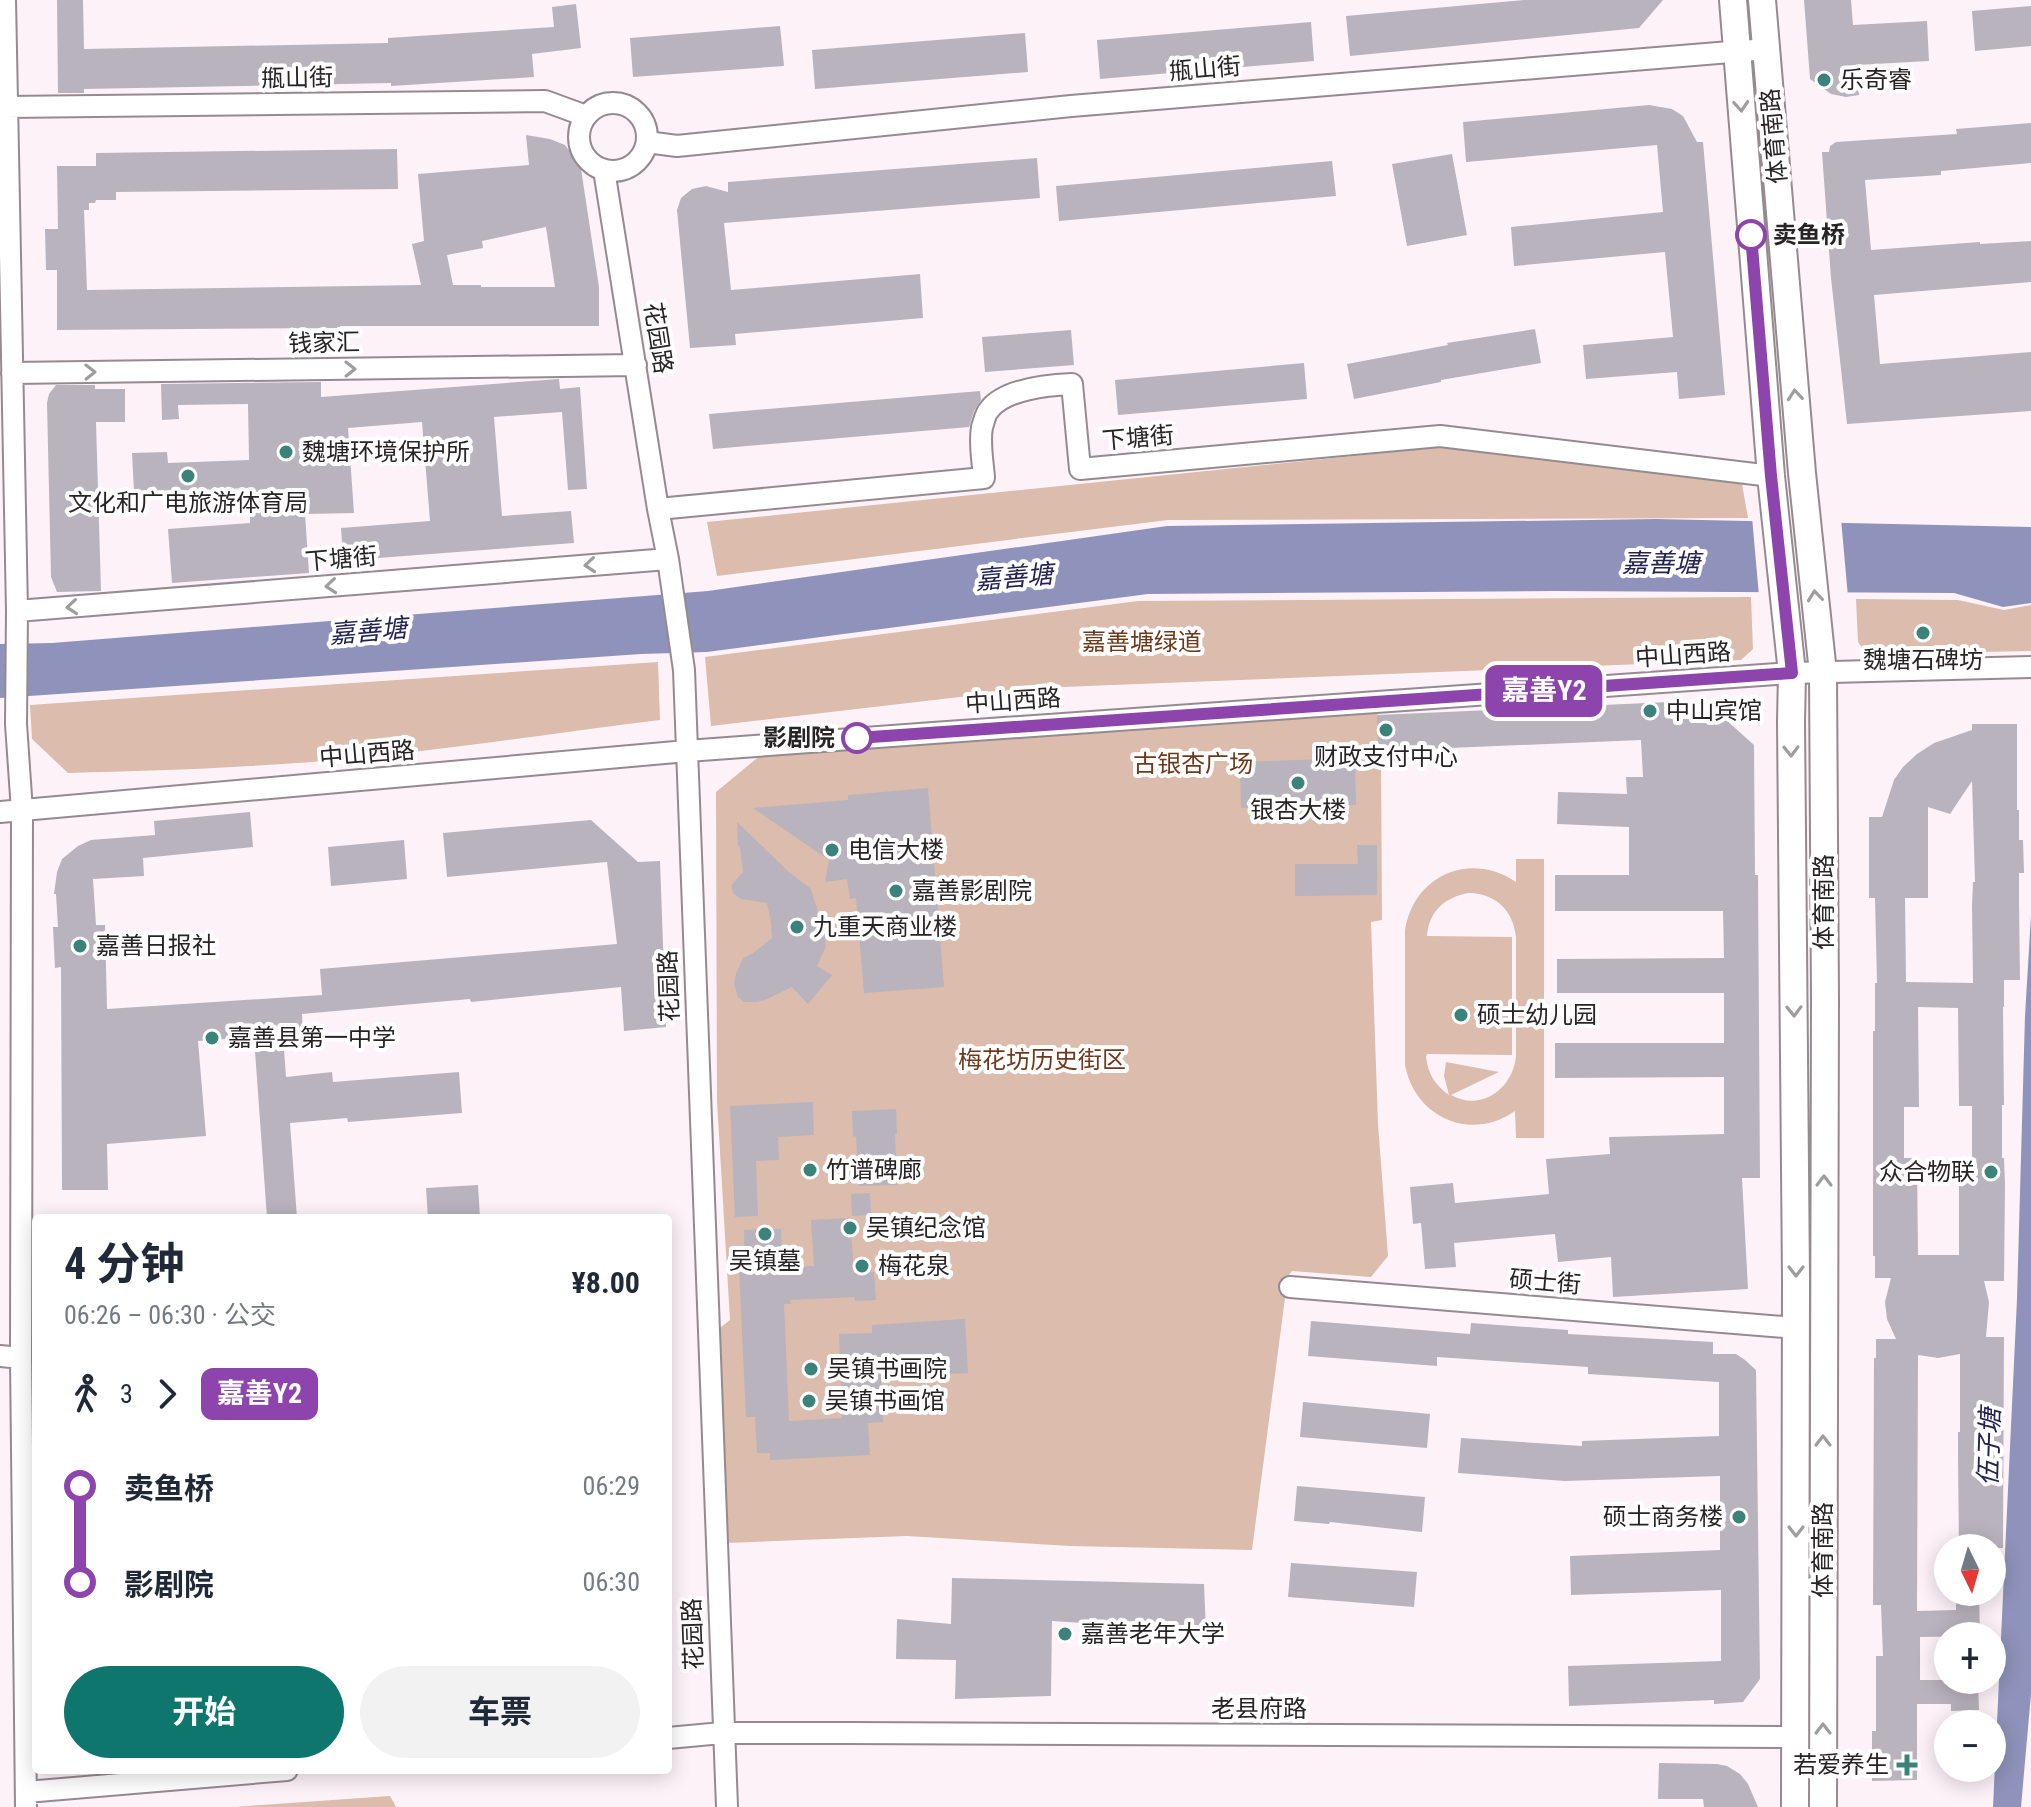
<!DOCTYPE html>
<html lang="zh">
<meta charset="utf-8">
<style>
:root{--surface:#fff;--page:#f2f2f3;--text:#1f2937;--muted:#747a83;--accent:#0f766e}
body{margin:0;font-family:"Roboto Condensed","Noto Sans SC",sans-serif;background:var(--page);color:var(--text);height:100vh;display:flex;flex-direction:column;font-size:30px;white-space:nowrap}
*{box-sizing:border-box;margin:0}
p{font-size:26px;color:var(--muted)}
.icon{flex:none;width:44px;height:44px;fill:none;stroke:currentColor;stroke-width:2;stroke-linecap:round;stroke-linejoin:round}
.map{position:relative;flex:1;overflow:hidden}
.sheet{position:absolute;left:32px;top:1214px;width:640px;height:560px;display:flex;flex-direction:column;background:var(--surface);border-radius:8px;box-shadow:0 4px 20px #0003}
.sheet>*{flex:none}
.badge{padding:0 16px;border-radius:12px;font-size:28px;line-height:52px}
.needle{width:52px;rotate:175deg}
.tools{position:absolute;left:1934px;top:1534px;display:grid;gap:16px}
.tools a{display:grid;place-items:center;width:72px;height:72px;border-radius:50%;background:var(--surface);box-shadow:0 4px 20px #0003;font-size:40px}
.map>.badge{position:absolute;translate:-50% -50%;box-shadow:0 0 0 4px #fff}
.legs{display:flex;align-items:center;gap:12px;height:88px;padding:0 32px;font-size:26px}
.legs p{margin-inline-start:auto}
.summary{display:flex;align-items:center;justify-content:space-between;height:136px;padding:0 32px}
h1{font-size:44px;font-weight:700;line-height:60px}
.cta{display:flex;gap:16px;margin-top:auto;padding:16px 32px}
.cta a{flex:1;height:92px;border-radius:48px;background:var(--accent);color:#fff;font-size:32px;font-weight:700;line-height:92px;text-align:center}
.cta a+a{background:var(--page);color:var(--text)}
ul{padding:0 32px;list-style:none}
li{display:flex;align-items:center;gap:28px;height:96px;font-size:30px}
li i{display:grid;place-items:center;width:12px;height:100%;margin:0 10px;background:currentColor}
li i::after{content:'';width:20px;height:20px;margin:-10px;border:6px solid;border-radius:50%;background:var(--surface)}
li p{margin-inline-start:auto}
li:first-child i{background:linear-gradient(#0000 50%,currentColor 0)}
li:last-child i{background:linear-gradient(currentColor 50%,#0000 0)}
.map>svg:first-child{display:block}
</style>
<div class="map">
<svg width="2031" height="1807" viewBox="0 0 2031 1807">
<rect width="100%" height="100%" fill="#fef2f9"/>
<path fill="#dbbcad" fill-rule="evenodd" d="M 1442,447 L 1742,484 L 1748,518 L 1168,520 L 717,576 L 707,522 Z
M 1751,597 L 1753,649 L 1741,660 L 1037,688 L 711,726 L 705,657 L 1138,601 Z
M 1856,599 L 1958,600 L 2004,610 L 2031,605 L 2031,651 L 1876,654 L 1863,649 L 1858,642 Z
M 658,662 L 660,720 C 524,737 387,759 250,766 C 190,770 129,771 68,773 L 32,739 L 30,705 Z
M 1377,708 L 1381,757 L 1382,920 L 1371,922 L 1378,1124 L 1388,1256 L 1371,1277 L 1292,1271 L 1286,1279 L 1285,1298 L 1252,1550 L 1070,1546 L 907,1536 L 726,1543 L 720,1464 L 721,1327 L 730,1320 L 717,1101 L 716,792 L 762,754 Z
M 1516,859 L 1544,859 L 1544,1138 L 1516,1138 L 1515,1111 C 1471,1142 1415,1118 1405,1065 L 1405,930 C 1414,875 1470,851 1516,882 ZM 1469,893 C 1496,894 1513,910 1516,937 L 1516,1056 C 1513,1089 1481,1112 1451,1095 L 1499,1072 L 1446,1062 L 1444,1076 L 1449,1095 C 1435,1085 1428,1074 1426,1057 L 1427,1054 L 1512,1055 L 1512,937 L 1427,936 C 1429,911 1445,897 1469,893 Z
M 390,1796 L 396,1807 L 234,1807 Z"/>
<path fill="#8f93bb" d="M 1656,519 L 2031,527 L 2031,603 L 2003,607 L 1954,593 L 1553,591 L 1148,594 L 707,652 L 641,654 L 0,698 L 0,644 L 52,643 L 708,591 L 1167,526 Z
M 2031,915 L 2031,1694 L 2021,1807 L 1993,1807 L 2017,1299 L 2025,1016 Z"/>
<path fill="#fef2f9" d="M 1752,517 L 1841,519 L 1848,597 L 1759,596 Z"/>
<path fill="#b9b3bd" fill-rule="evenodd" d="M 57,0 L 83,0 L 84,49 L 388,43 L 388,38 L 554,27 L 552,7 L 576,4 L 581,48 L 532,54 L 534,77 L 391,86 L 391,83 L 84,89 L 84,93 L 58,93 Z
M 1524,0 L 1663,0 L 1639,28 L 1350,56 L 1346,16 Z
M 1804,0 L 1851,0 L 1853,25 L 1927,21 L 1929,61 L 1856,65 L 1859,95 L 1846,97 L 1831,94 L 1810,79 Z
M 2031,6 L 2031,46 L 1975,51 L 1972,11 Z
M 1311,22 L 1314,61 L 1100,79 L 1097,40 Z
M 780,26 L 784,66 L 633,77 L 630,38 Z
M 1025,33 L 1028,72 L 815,89 L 812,50 Z
M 1649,105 L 1672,109 L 1683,116 L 1697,142 L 1703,142 L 1725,395 L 1679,399 L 1677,372 L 1586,379 L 1583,345 L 1673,337 L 1665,252 L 1514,266 L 1511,227 L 1663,212 L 1657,145 L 1466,162 L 1463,122 Z
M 2031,123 L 2031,163 L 1941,171 L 1941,175 L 1865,180 L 1871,250 L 1980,242 L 1980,244 L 2031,241 L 2031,282 L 1874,295 L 1880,364 L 2031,352 L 2031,411 L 1847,424 L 1831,278 L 1822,152 L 1829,152 L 1830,146 L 1836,142 L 1957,134 L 1956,129 Z
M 526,135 L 550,139 L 565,145 L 576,159 L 581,169 L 599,287 L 599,326 L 340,326 L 340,328 L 57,330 L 57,270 L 46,270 L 45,229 L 58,229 L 57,166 L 96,166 L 96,153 L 397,149 L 398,189 L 116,192 L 116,200 L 96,200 L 95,203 L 89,203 L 89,210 L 84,210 L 87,290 L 421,285 L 412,244 L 424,241 L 418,174 L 529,165 ZM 546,227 L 555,287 L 481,287 L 481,285 L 453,285 L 447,255 L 483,248 L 482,241 Z
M 1452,154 L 1467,235 L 1407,246 L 1392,164 Z
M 1037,158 L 1040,198 L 724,223 L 731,290 L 920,274 L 923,318 L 735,334 L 736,345 L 690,348 L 677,210 L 681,198 L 692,189 L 706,186 L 728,192 L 728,182 Z
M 1332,161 L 1336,196 L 1059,221 L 1056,186 Z
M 1535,329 L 1541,363 L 1441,380 L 1441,382 L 1354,399 L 1347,364 L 1448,345 L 1447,343 Z
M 1071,330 L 1074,365 L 985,372 L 982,337 Z
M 1304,363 L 1307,399 L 1118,415 L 1115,380 Z
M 559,379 L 560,389 L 580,387 L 587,489 L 568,490 L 562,412 L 494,417 L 502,516 L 571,511 L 574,543 L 365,559 L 365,557 L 343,558 L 341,528 L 430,521 L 422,422 L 348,428 L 354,513 L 305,514 L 309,573 L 172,583 L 168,529 L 250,523 L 250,488 L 134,492 L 132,453 L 167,452 L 168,463 L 249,460 L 248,404 L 178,405 L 179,419 L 162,420 L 161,384 L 321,382 L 321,397 Z
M 56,385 L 95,385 L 95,389 L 125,389 L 125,422 L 96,422 L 101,591 L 57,592 L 51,577 L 47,403 L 49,394 Z
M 980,391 L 981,400 L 974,411 L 969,427 L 713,449 L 709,414 Z
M 1670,702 L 1671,719 L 1725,719 L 1754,745 L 1755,875 L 1758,875 L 1760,1178 L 1742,1178 L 1748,1289 L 1613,1297 L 1611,1257 L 1558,1262 L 1555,1234 L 1454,1243 L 1456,1267 L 1425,1269 L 1421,1223 L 1413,1224 L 1410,1187 L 1453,1183 L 1455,1203 L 1549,1194 L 1546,1159 L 1610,1154 L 1609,1137 L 1724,1134 L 1724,1077 L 1555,1078 L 1555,1043 L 1724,1043 L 1724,993 L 1557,993 L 1557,959 L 1724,958 L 1723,911 L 1555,911 L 1555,875 L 1629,875 L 1629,827 L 1557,824 L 1558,792 L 1627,794 L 1626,777 L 1643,777 L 1641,740 L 1378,751 L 1377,715 Z
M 1972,724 L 2017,724 L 2017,810 L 2019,810 L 2019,840 L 2023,840 L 2024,873 L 2019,873 L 2019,900 L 2020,980 L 2004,980 L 2004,1007 L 2003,1007 L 2004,1105 L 2002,1105 L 2002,1158 L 2004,1158 L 2005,1185 L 2004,1281 L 1984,1281 L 1989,1302 L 1986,1337 L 2004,1337 L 2003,1548 L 1959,1548 L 1958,1457 L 1958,1432 L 1960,1432 L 1960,1354 L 1938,1358 L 1918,1355 L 1917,1611 L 1956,1610 L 1956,1592 L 1979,1592 L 1980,1636 L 1920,1637 L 1920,1680 L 1978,1680 L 1979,1710 L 1951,1711 L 1951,1704 L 1917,1704 L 1917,1780 L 1872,1781 L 1872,1731 L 1876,1731 L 1876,1656 L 1883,1656 L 1881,1605 L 1873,1605 L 1874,1358 L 1876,1358 L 1876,1339 L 1896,1339 L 1887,1319 L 1885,1302 L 1891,1278 L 1875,1278 L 1875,1256 L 1873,1256 L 1873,1031 L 1875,1031 L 1875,983 L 1877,983 L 1875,898 L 1869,898 L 1869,817 L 1882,817 L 1894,780 L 1903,767 L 1917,754 L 1934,743 L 1972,730 ZM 1972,781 L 1975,882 L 1973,882 L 1972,906 L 1973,983 L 1906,982 L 1905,898 L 1928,898 L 1928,807 L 1950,814 ZM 1918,1007 L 1958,1008 L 1959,1106 L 1972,1106 L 1972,1158 L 1959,1158 L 1959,1255 L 1918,1255 L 1917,1158 L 1904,1158 L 1904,1107 L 1919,1107 Z
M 1355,758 L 1356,805 L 1241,808 L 1240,762 Z
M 928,788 L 944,987 L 864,993 L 856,898 L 850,899 L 847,879 L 825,882 L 829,860 L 753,808 L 848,800 L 848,795 Z
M 250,812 L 253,847 L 143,858 L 144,876 L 93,879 L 96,925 L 105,925 L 107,1009 L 322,995 L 320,969 L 617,944 L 607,862 L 447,877 L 443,833 L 591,820 L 638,862 L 660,861 L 666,1027 L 624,1031 L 621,987 L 471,1002 L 470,999 L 302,1014 L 303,1034 L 283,1035 L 286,1077 L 332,1072 L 333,1082 L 459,1072 L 462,1113 L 348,1122 L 347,1118 L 290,1123 L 297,1218 L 267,1218 L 254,1037 L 198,1041 L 206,1136 L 107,1144 L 108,1190 L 62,1190 L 61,967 L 55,968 L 53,927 L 58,927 L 56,894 L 54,894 L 57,872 L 62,859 L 78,846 L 91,840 L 155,835 L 154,821 Z
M 737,822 L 789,872 L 811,889 L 824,932 L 826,946 L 817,966 L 832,975 L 808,1004 L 792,987 L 765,1000 L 756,1002 L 744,1002 L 738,997 L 734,984 L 736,974 L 743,958 L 752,954 L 772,938 L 771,922 L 767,903 L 741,899 L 734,894 L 731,886 L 743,872 L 740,848 L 738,845 Z
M 404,840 L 407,879 L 331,886 L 328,847 Z
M 1357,845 L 1377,845 L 1377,895 L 1295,896 L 1295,864 L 1358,864 Z
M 813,1102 L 814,1135 L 778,1137 L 779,1160 L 756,1161 L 758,1216 L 735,1217 L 730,1106 Z
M 896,1109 L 897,1134 L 895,1135 L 897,1185 L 859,1186 L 856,1136 L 853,1137 L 852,1111 Z
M 478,1185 L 480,1218 L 428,1218 L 426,1188 Z
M 870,1193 L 871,1215 L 852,1216 L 851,1194 Z
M 850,1218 L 854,1273 L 874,1272 L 876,1300 L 855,1301 L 855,1297 L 790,1300 L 791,1304 L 784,1304 L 789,1421 L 842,1418 L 839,1334 L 872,1333 L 872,1325 L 965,1319 L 968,1373 L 881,1378 L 883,1422 L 868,1423 L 870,1455 L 770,1460 L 770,1453 L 757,1453 L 755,1417 L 746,1417 L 739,1268 L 745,1268 L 744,1230 L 781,1229 L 782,1267 L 814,1266 L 811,1220 Z
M 1311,1321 L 1470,1334 L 1471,1323 L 1568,1330 L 1568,1334 L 1713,1342 L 1713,1354 L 1736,1354 L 1745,1360 L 1756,1370 L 1760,1679 L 1743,1702 L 1714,1704 L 1714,1700 L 1569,1706 L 1568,1666 L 1721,1661 L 1721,1590 L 1571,1595 L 1570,1556 L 1720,1550 L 1720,1476 L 1565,1481 L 1458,1473 L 1461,1438 L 1582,1446 L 1582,1441 L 1719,1436 L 1719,1382 L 1588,1374 L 1588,1367 L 1437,1357 L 1437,1366 L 1308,1356 Z
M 1303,1402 L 1430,1414 L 1427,1448 L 1300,1437 Z
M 1297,1486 L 1425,1497 L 1422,1532 L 1330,1522 L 1329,1524 L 1294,1521 Z
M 1291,1563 L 1417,1572 L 1414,1607 L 1288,1597 Z
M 952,1578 L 1204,1584 L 1206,1631 L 1052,1621 L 1051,1696 L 955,1699 L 956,1660 L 896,1659 L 897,1619 L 951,1624 Z
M 1659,1763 L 1717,1764 L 1727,1766 L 1740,1774 L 1748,1784 L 1758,1807 L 1704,1807 L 1703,1799 L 1658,1799 Z"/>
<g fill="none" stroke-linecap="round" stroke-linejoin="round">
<defs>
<path id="minor" d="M 5,0 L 17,611 L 16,724 L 22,811 L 21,1358 L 26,1807
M579 137a34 34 0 1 1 68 0a34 34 0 1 1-68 0Z
M 6,107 L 545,101 L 586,116
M 647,142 L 677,146 L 1071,106 L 1767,49
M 604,170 L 658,509 L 668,559 L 684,670 L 727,1807
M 12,373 L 636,365
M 658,509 L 984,478 C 983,462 979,444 982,427 C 984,422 985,414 989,410 C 1004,389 1049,385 1072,384 L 1080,469 L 1440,436 L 1771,476
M 17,611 L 668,559
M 0,812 L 687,751 L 933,733 L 1792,673 L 2031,667
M 1290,1287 L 1796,1328
M 0,1356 L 21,1358
M 668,1738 L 722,1733 L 848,1733 L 1795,1737
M 26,1792 L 287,1770"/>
<path id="major" d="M 1733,0 L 1771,476 L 1792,673 L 1791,722 L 1796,1279 L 1795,1807
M 1762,0 L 1802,473 L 1823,673 L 1825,1001 L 1823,1807"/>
</defs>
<use href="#minor" stroke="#958a90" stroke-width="24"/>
<use href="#major" stroke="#958a90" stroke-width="30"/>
<use href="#minor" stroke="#fff" stroke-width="20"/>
<use href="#major" stroke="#fff" stroke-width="26"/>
</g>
<defs><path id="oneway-chevron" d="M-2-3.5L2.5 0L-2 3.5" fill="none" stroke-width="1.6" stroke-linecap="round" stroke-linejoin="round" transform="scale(2)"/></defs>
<g stroke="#9e9c9d">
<use href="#oneway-chevron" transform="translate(1741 106) rotate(86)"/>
<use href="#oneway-chevron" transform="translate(350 369) rotate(-1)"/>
<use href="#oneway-chevron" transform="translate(90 372) rotate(-1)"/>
<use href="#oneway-chevron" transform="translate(1795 395) rotate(-95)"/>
<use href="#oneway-chevron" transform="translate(590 565) rotate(175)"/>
<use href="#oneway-chevron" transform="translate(331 586) rotate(175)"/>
<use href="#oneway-chevron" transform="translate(1815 596) rotate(-96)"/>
<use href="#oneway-chevron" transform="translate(72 607) rotate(175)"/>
<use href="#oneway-chevron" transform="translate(1791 751) rotate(89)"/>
<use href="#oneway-chevron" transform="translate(1794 1011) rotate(89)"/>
<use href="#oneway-chevron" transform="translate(1824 1181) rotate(-90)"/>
<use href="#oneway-chevron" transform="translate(1796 1271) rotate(90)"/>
<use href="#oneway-chevron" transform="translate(1823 1441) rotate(-90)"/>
<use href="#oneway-chevron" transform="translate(1796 1531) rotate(90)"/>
<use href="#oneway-chevron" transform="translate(1823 1729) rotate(-90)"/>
</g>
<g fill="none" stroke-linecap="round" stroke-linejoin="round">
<defs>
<path id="line-1" d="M 857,738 L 1792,673 L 1771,476 L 1751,235"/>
</defs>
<use href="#line-1" stroke="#fff" stroke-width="18"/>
<use href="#line-1" stroke="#8e44ad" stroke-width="12"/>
</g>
<g fill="#3b827a" stroke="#fff" stroke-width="3">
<circle cx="1824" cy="80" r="8"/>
<circle cx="286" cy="452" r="8"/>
<circle cx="188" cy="476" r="8"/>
<circle cx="1923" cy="633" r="8"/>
<circle cx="1650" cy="711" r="8"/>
<circle cx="1386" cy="730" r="8"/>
<circle cx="1298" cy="783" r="8"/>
<circle cx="832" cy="850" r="8"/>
<circle cx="896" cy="891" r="8"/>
<circle cx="797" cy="927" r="8"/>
<circle cx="80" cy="946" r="8"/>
<circle cx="1461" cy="1015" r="8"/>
<circle cx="212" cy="1038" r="8"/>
<circle cx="810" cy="1170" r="8"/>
<circle cx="1991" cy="1172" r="8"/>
<circle cx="850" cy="1228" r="8"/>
<circle cx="765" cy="1234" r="8"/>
<circle cx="862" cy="1266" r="8"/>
<circle cx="811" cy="1369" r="8"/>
<circle cx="809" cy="1401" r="8"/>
<circle cx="1739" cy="1517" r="8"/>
<circle cx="1065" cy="1634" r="8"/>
<path d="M1903 1753h8v8h8v8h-8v8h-8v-8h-8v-8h8z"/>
</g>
<g fill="#fff" stroke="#8e44ad" stroke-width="4">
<circle cx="1751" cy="235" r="14"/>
<circle cx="857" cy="738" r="14"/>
</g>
<g text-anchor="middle" stroke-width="8" stroke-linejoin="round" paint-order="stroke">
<g font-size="24" fill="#282426" stroke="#fff">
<text transform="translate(1205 69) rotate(-5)" y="8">甁山街</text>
<text transform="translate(297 78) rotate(-1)" y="8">甁山街</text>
<text transform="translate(1774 136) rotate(-95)" y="8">体育南路</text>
<text transform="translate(658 338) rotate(81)" y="8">花园路</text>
<text transform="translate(324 343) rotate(-1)" y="8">钱家汇</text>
<text transform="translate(1138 438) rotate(-5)" y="8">下塘街</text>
<text transform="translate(341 559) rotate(-5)" y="8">下塘街</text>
<text transform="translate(1683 655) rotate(-4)" y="8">中山西路</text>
<text transform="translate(1013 701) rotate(-4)" y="8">中山西路</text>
<text transform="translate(367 754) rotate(-5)" y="8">中山西路</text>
<text transform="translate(1824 902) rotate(-90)" y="8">体育南路</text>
<text transform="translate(669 986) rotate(-92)" y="8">花园路</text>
<text transform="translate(1545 1282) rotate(5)" y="8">硕士街</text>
<text transform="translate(1823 1550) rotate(-90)" y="8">体育南路</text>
<text transform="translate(693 1634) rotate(-92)" y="8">花园路</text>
<text x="1259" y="1717">老县府路</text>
</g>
<g font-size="24" fill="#282426" stroke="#fff" text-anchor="start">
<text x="1840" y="88">乐奇睿</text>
<text x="302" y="460">魏塘环境保护所</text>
<text x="188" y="511" text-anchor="middle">文化和广电旅游体育局</text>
<text x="1923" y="668" text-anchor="middle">魏塘石碑坊</text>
<text x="1666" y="719">中山宾馆</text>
<text x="1386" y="765" text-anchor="middle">财政支付中心</text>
<text x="1298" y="818" text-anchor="middle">银杏大楼</text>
<text x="848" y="858">电信大楼</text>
<text x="912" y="899">嘉善影剧院</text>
<text x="813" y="935">九重天商业楼</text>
<text x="96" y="954">嘉善日报社</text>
<text x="1477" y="1023">硕士幼儿园</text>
<text x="228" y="1046">嘉善县第一中学</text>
<text x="826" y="1178">竹谱碑廊</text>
<text x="1975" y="1180" text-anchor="end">众合物联</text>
<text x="866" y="1236">吴镇纪念馆</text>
<text x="765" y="1269" text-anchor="middle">吴镇墓</text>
<text x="878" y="1274">梅花泉</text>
<text x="827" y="1377">吴镇书画院</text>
<text x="825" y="1409">吴镇书画馆</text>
<text x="1723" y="1525" text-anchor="end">硕士商务楼</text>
<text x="1081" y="1642">嘉善老年大学</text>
<text x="1889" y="1773" text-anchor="end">若爱养生</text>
</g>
<g font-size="24" font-weight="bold" fill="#282426" stroke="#fff" text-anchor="start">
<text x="1773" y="243">卖鱼桥</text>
<text x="835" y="746" text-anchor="end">影剧院</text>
</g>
<g font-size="24" fill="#6f381a" stroke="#fff">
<text x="1142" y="650">嘉善塘绿道</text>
<text x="1193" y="772">古银杏广场</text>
<text x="1042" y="1068">梅花坊历史街区</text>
</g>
<g font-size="26" font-style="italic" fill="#232254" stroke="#fff">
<text x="1661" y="572">嘉善塘</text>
<text transform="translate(1014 577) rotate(-5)" y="9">嘉善塘</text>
<text transform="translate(368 631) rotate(-5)" y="9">嘉善塘</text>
<text transform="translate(1989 1447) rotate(-88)" y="9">伍子塘</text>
</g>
</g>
</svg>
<div class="tools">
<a><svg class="needle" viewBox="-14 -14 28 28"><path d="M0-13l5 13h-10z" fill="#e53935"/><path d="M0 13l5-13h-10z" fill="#747a83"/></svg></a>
<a>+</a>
<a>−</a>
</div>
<b class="badge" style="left:1544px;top:691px;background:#8e44ad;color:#fff">嘉善Y2</b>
<section class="sheet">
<div class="summary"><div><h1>4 分钟</h1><p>06:26 – 06:30 · 公交</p></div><b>¥8.00</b></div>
<div class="legs"><svg class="icon" aria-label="walk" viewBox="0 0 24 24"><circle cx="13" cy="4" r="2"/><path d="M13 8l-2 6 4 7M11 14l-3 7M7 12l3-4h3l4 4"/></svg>3<svg class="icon" aria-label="forward" viewBox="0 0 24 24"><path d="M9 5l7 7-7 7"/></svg><b class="badge" style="background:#8e44ad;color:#fff">嘉善Y2</b></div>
<ul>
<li><i style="color:#8e44ad"></i><b>卖鱼桥</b><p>06:29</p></li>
<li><i style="color:#8e44ad"></i><b>影剧院</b><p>06:30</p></li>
</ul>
<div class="cta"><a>开始</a><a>车票</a></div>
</section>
</div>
